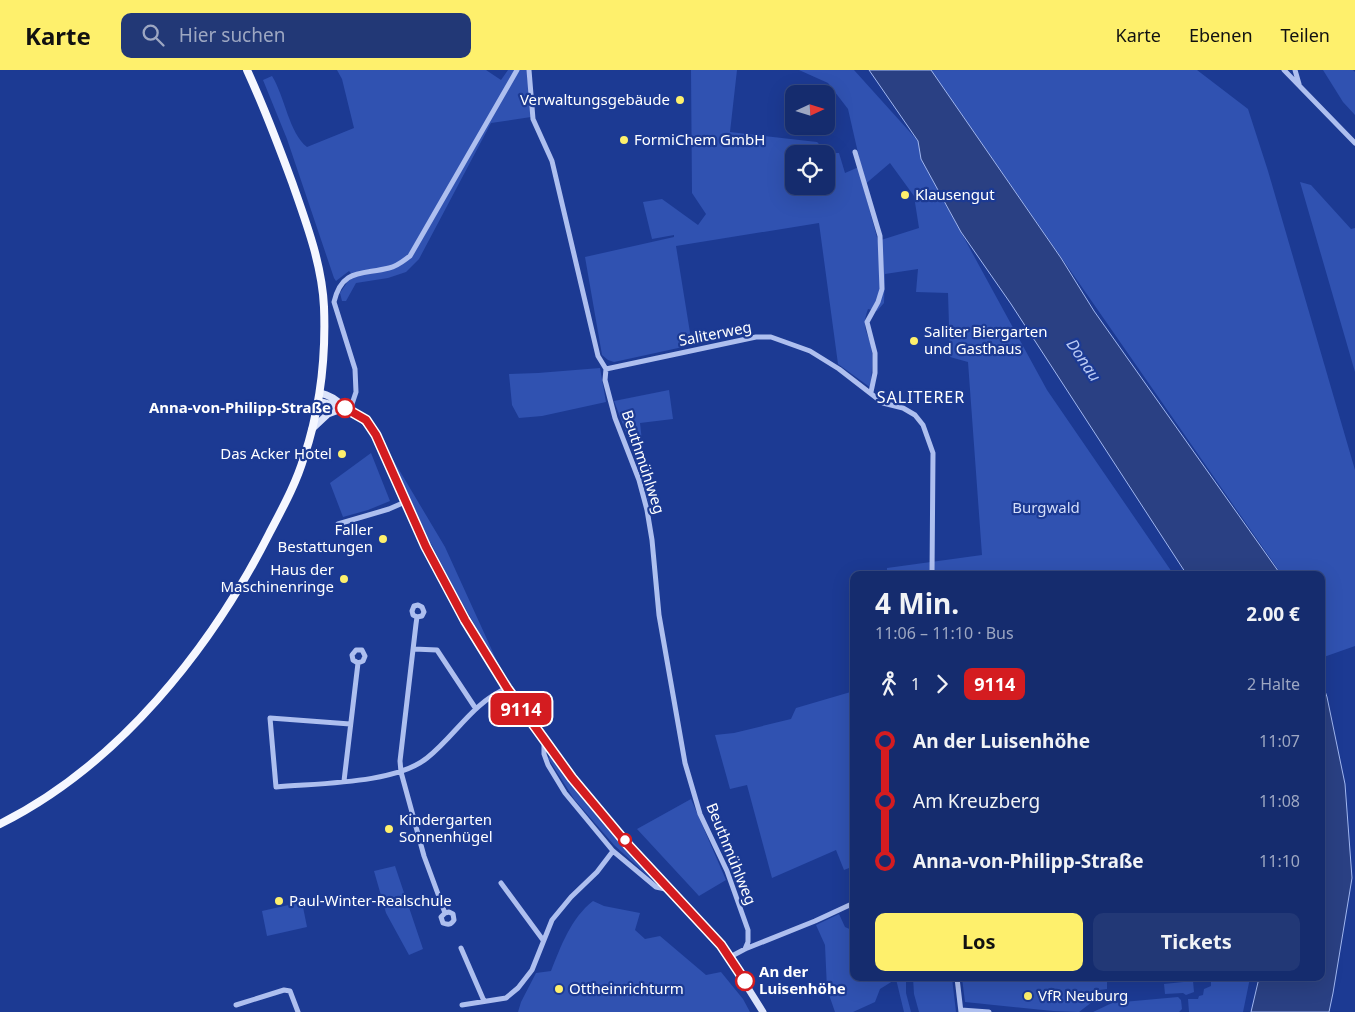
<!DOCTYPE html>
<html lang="de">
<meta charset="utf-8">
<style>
:root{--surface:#152c6e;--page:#223876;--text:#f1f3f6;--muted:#9da7c2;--line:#344881;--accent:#fef06c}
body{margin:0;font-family:"Noto Sans",sans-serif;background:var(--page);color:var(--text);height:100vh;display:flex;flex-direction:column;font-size:19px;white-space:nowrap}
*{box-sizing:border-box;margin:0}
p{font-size:16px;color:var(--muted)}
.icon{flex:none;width:28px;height:28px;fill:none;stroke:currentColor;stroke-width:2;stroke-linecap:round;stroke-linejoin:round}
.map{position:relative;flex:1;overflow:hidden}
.panel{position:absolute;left:850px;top:501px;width:475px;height:410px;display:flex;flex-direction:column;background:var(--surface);border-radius:10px;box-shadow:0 5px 20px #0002,0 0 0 1px var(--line)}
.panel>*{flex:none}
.badge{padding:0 10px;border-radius:8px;font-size:18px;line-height:32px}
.needle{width:32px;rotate:86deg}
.buttons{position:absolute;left:785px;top:15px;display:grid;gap:10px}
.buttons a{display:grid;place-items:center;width:50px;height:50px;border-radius:10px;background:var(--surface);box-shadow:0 5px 20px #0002,0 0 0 1px var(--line);font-size:25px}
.map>.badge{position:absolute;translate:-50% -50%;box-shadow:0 0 0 2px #fff}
.legs{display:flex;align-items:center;gap:8px;height:55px;padding:0 25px;font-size:16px}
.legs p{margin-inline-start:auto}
.headline{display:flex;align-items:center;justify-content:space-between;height:85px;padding:0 25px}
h1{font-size:28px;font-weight:700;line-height:38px}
.primary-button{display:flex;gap:10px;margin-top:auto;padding:10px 25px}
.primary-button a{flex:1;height:58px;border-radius:10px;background:var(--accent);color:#111;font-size:20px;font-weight:700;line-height:58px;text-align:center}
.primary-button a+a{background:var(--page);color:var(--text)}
ul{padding:0 25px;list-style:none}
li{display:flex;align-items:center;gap:18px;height:60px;font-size:19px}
li i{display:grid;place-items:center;width:8px;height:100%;margin:0 6px;background:currentColor}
li i::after{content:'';width:12px;height:12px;margin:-6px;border:4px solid;border-radius:50%;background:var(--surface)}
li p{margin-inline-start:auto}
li:first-child i{background:linear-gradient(#0000 50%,currentColor 0)}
li:last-child i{background:linear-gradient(currentColor 50%,#0000 0)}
header{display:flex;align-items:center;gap:30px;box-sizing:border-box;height:70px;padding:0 25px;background:var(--accent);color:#111}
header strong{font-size:24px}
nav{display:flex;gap:28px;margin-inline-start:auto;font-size:18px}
.search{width:350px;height:45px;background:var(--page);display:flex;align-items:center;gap:12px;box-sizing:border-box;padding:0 18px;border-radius:10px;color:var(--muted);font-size:19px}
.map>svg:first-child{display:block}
</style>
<header>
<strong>Karte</strong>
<div class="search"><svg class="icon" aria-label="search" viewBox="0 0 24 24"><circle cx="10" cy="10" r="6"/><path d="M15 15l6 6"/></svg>Hier suchen</div>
<nav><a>Karte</a><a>Ebenen</a><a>Teilen</a></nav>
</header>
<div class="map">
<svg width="1355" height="942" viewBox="0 0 1355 942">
<rect width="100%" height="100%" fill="#1c3a93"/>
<path fill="#3052b1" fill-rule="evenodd" d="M 337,0 L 486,0 L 501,10 L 508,0 L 527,0 L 531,47 L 491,53 L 419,189 L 406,202 L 388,208 L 356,213 L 346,231 L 342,231 L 340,223 L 348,211 L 354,207 L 349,201 L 336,211 L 334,208 L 287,69 L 263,10 L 272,6 C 285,27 289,63 307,77 L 354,58 L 342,9 Z
M 691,0 L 737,0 L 730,62 L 817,72 L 828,83 L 839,83 L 845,103 L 861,96 L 848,39 L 828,13 L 799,0 L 854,0 L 918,71 L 921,89 L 1047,320 L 1174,505 L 887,505 L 887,498 L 982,485 L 968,292 L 950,287 L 948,223 L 916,222 L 918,199 L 885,204 L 884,233 L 877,241 L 868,239 C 860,261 870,263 872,282 C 873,294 871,307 871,318 L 838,294 L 819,153 L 676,176 L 692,275 L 614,292 L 608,290 L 602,285 L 585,187 L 674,167 L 674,165 L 652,169 L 643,132 L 662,129 L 698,155 L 706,144 L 692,123 ZM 794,84 L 826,84 L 826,116 L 794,116 ZM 890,93 L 914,126 L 919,158 L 878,171 L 863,116 Z
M 931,0 L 1197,0 L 1248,39 L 1268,101 L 1355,400 L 1355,576 L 1321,588 L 1321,505 L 1282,505 Z
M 1323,0 L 1353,0 L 1355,2 L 1355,45 L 1343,32 Z
M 1300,112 L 1311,115 L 1351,159 L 1355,158 L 1355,302 Z
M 600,298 L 606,332 L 542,346 L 519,348 L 512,335 L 509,304 L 538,303 Z
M 669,320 L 673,349 L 640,353 L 649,434 L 633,381 L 614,331 Z
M 371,383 L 390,431 L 368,440 L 343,447 L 330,413 Z
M 392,388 L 445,477 L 501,600 L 457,524 L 428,468 Z
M 854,621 L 854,796 L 844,800 L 836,780 L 772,808 L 747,715 L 730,719 L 715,665 L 734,663 L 791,649 L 796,638 Z
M 551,686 L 620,771 L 660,812 L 657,814 L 614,775 L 574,729 L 548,688 Z
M 691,729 L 726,810 L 699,826 L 637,759 Z
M 395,796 L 423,879 L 409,885 L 386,843 L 374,801 Z
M 593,831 L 604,836 L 640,843 L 635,860 L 645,869 L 660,866 L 706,905 L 721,902 L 743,929 L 750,942 L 518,942 L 521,932 L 536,903 L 551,901 C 561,876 571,848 593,831 Z
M 302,832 L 307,857 L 267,866 L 262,841 Z
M 839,844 L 845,857 L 854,861 L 854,908 L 906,908 L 906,923 L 911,942 L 904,942 L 896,909 L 880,919 L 875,932 L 853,942 L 835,942 L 827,919 L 825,875 L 816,855 Z
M 913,908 L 952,908 L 956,942 L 919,942 L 914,924 Z
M 962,908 L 1107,908 L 1107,919 L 1092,921 L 1092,932 L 1079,942 L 1053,941 L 965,932 Z
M 1211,908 L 1250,908 L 1243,942 L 1189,942 L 1188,929 L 1198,929 L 1199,926 L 1203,925 L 1204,919 L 1211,916 Z
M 1193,911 L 1194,922 L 1186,925 L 1183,923 L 1165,924 L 1164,914 Z
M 1178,927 L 1181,930 L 1182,939 L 1179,942 L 1093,942 L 1112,933 Z"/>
<path fill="#2a4083" stroke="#a1b7f0" d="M 869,0 L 931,0 L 1061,188 L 1094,241 L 1281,505 L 1187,505 L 1011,234 L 961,162 L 921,89 L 918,71 Z
M 1321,609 L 1327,627 L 1345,714 L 1352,808 L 1333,923 L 1329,942 L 1251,942 L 1259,908 L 1321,908 Z"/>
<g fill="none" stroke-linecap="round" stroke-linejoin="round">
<path stroke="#aebfef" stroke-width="5" d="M 529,0 L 533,49 L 552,91 L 598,286 L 606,299 L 605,310 L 615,348 L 639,410 L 647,440 L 652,470 L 659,545 L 685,693 L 700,744 L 727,801 L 748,860 L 748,872 L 745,879
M 1284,0 L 1355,73
M 1295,0 L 1299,14
M 855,82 L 880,166 L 882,219 L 878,232 L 867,252 L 875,283 L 875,303 L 871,322
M 606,299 L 756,267 L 771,267 L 810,281 L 839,299 L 883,333 L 903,338 L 915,345 L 923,355 L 933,383 L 932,505
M 350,340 L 356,322 L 355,299 L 334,232 C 342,198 362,205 389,198 C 398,196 403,191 410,186 L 517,0
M 338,454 L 389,439 L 405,432
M 417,547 L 413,545 L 412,541 L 414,536 L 418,535 L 422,537 L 424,542 L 422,546 L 417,547 L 416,554 L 400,691 L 401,702 L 424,786 L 445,843 L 441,847 L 443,853 C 448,855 451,855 454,850 L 453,844 L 449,842 L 445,843
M 414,579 L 437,580 L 476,639
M 350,654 L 270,648 L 276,717 C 318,713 395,714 427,688 C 456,665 472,633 507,618
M 544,672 L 544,684 L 548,695 L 565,723 L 613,781 L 656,817 L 670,820
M 344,711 L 358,593 L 363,591 L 365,586 L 362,580 L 356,580 L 352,585 L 353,590 L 358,593
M 501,813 L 543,870
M 461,878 L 484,931
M 730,887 L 745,879 L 815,851 L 854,833
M 957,908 L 961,942
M 236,935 L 284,920 L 290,921 L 298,942
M 462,935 L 506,928 L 518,918 L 532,900 L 552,850 L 571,827 L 597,802 L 613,781
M 961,940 L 989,942"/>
<path stroke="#dbe3fa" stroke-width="7" d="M 320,323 C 330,325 337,330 344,337
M 318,331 C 347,339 358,340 376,365 L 426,477 L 465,550 L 507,618 L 572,708 L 628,775 L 721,875 L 763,942
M 312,359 L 328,344 L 344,338"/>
<path stroke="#f5f7ff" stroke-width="8" d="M 0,754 C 118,695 210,580 269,464 C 282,439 296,414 304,387 C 320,339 326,288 324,237 C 322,194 306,152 292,112 C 278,74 264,37 247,0"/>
</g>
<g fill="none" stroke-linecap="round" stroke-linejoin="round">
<defs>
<path id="line-1" d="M 345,338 L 366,350 L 376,365 L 426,477 L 465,550 L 507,618 L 572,708 L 628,775 L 721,875 L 745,911"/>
</defs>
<use href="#line-1" stroke="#fff" stroke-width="11"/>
<use href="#line-1" stroke="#d41c20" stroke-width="8"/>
</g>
<g fill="#fef06c" stroke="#1c3a93" stroke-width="2">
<circle cx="680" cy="30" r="5"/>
<circle cx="624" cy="70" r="5"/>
<circle cx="905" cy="125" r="5"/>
<circle cx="914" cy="271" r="5"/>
<circle cx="342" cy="384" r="5"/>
<circle cx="383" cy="469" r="5"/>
<circle cx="344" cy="509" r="5"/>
<circle cx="389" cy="759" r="5"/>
<circle cx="279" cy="831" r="5"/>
<circle cx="559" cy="919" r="5"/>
<circle cx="1028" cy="926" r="5"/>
</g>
<g fill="#fff" stroke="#d41c20" stroke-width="2.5">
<circle cx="345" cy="338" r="9"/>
<circle cx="625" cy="770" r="6"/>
<circle cx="745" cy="911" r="9"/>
</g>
<g text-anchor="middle" stroke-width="4.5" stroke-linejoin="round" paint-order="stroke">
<g font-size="15" fill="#fff" stroke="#1c3a93" text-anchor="start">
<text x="670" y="35" text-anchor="end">Verwaltungsgebäude</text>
<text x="634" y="75">FormiChem GmbH</text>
<text x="915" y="130">Klausengut</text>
<text x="924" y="267">Saliter Biergarten<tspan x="924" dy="17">und Gasthaus</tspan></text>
<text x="332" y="389" text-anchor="end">Das Acker Hotel</text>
<text x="373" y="465" text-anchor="end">Faller<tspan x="373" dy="17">Bestattungen</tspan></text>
<text x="334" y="505" text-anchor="end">Haus der<tspan x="334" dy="17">Maschinenringe</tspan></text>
<text x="399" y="755">Kindergarten<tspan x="399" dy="17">Sonnenhügel</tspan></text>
<text x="289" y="836">Paul-Winter-Realschule</text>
<text x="569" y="924">Ottheinrichturm</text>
<text x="1038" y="931">VfR Neuburg</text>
</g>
<g font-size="15" fill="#fff" stroke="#1c3a93">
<text transform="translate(715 264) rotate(-11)" y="5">Saliterweg</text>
<text transform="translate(643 392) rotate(72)" y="5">Beuthmühlweg</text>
<text transform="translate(731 784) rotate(68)" y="5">Beuthmühlweg</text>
</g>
<g font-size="15" font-weight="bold" fill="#fff" stroke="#1c3a93" text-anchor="end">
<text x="331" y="343">Anna-von-Philipp-Straße</text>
<text x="759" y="907" text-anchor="start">An der<tspan x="759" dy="17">Luisenhöhe</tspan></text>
</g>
<g font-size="15" fill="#d4defa" stroke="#1c3a93">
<text x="1046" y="443">Burgwald</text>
</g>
<g font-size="16" font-style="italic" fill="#bacaf5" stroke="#1c3a93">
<text transform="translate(1084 290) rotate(56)" y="6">Donau</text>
</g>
<g font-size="16" letter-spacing="1" fill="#fff" stroke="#1c3a93">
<text x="921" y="333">SALITERER</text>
</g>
</g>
</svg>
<div class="buttons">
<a><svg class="needle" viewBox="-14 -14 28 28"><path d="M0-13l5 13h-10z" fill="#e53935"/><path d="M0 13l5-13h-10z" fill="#9da7c2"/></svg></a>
<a><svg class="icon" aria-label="locate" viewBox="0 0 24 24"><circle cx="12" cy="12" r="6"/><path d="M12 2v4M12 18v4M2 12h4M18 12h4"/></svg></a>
</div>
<b class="badge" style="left:521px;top:639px;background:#d41c20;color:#fff">9114</b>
<section class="panel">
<div class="headline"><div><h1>4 Min.</h1><p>11:06 – 11:10 · Bus</p></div><b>2.00 €</b></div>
<div class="legs"><svg class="icon" aria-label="walk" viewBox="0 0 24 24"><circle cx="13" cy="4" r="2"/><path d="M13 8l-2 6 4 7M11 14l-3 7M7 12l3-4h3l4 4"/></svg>1<svg class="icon" aria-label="forward" viewBox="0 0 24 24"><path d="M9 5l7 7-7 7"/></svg><b class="badge" style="background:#d41c20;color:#fff">9114</b><p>2 Halte</p></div>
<ul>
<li><i style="color:#d41c20"></i><b>An der Luisenhöhe</b><p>11:07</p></li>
<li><i style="color:#d41c20"></i><span>Am Kreuzberg</span><p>11:08</p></li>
<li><i style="color:#d41c20"></i><b>Anna-von-Philipp-Straße</b><p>11:10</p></li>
</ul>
<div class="primary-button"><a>Los</a><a>Tickets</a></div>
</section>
</div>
